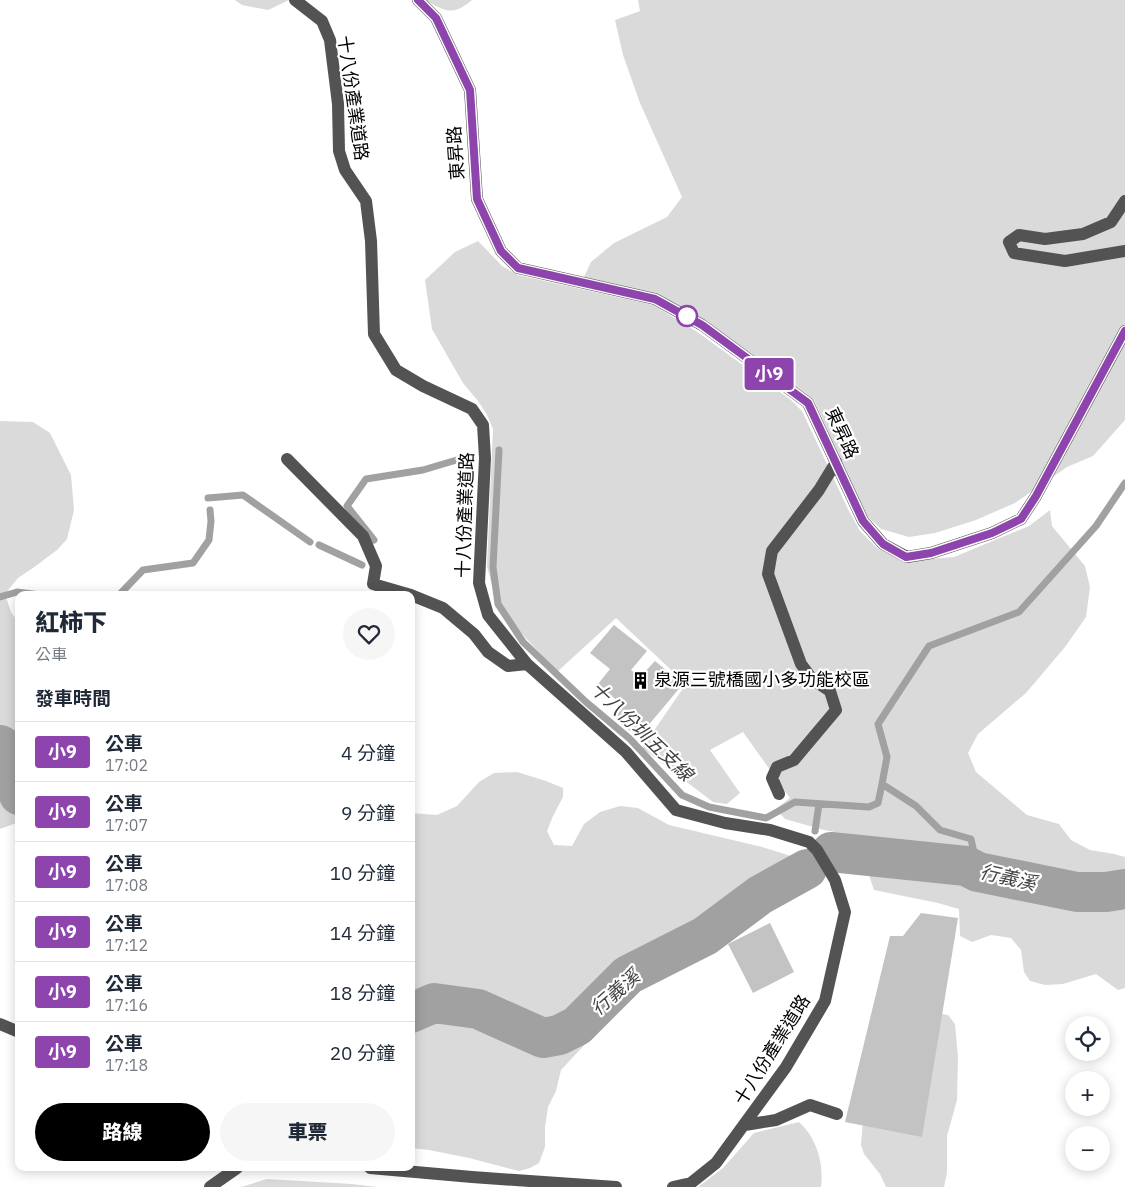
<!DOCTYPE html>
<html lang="zh-TW">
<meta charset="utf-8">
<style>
:root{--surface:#fff;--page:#f6f6f7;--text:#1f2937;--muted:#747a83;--line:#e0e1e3;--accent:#000}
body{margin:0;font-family:"IBM Plex Sans","Noto Sans TC",sans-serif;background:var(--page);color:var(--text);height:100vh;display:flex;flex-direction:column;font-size:19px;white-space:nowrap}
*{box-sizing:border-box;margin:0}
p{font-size:16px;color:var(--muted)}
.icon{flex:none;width:28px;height:28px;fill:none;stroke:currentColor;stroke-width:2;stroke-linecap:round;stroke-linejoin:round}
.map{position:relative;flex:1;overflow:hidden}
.panel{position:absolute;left:15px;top:591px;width:400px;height:580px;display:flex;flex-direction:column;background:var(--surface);border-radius:10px;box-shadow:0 2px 12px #0003}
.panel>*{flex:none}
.badge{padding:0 10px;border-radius:4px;font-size:18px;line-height:32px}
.controls{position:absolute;left:1065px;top:1016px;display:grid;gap:10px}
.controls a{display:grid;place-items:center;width:45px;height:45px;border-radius:50%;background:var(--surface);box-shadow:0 2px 12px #0003;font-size:25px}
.map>.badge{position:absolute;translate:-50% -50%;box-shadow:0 0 0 2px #fff}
h2{padding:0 20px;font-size:19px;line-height:45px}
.round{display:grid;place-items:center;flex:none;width:52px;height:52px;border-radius:26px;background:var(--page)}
.summary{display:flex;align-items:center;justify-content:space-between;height:85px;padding:0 20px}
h1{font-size:24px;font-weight:800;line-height:38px}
.primary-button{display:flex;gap:10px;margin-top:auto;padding:10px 20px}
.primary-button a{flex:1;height:58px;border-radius:30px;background:var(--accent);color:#fff;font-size:20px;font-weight:800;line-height:58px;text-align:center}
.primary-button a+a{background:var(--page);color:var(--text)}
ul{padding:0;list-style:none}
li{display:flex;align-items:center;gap:15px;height:60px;padding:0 20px;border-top:1px solid var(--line)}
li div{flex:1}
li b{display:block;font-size:19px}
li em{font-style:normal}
li .badge{min-width:55px;font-weight:700;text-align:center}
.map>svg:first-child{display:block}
</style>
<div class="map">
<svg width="1125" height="1187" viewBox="0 0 1125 1187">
<rect width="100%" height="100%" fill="#fff"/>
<path fill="#dadada" d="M 235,0 L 289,0 L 268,10 L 242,5 Z
M 425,0 L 472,0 C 452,17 445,11 425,0 Z
M 638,0 L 1125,0 L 1125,420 L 1093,456 L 1067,467 L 1015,503 L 976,520 L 935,533 L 909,537 L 881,529 L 865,514 L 814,400 L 705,321 L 584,277 L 591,262 L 614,243 L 667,217 L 682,197 L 640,103 L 623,55 L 615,20 L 640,11 Z
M 478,241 L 502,266 L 518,275 L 653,305 L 696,331 L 791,400 L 802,411 L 848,509 L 860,531 L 878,549 L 905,561 L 954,557 L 1029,526 L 1050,510 L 1052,526 L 1085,566 L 1090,587 L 1086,617 L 1065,647 L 1026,693 L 978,734 L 968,753 L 976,772 L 1027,815 L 1059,824 L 1071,840 L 1090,850 L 1114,854 L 1125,857 L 1125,988 L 1118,990 L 1096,974 L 1063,984 L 1045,985 L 1030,981 L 1024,972 L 1021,950 L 1011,938 L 991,935 L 972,942 L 960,936 L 959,909 L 938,903 L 874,890 L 868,872 L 840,833 L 824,830 L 785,819 L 776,809 L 790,798 L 743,732 L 710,750 L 740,793 L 727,804 L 713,802 L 642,748 L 686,684 L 616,618 L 557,672 L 513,624 L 494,594 L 487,566 L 493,429 L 486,413 L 478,401 L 463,383 L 432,329 L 425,280 L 455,252 Z
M 0,421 L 33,422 L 50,433 L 71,475 L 74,510 L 67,539 L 57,550 L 33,568 L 18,578 L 5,594 L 11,612 L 19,623 L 19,822 L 0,829 Z
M 517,772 L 546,781 L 563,788 L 563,797 L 553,816 L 547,831 L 554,845 L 572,846 L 584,824 L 600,812 L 620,806 L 638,808 L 669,825 L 762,847 L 794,857 L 812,877 L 802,890 L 777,897 L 681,969 L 633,993 L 561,1070 L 556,1091 L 548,1107 L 545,1127 L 545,1147 L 539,1163 L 530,1168 L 519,1171 L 469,1158 L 429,1150 L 411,1148 L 411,813 L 437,815 L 457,806 L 479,782 L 494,773 Z
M 936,1013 L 948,1015 L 955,1024 L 958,1057 L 957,1100 L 947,1136 L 947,1173 L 944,1187 L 886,1187 L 880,1174 L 864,1154 L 861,1145 L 864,1109 Z
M 799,1122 C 817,1138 824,1164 821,1187 L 698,1187 L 723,1168 L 754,1133 Z
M 267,1179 L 352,1184 L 377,1187 L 241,1187 Z"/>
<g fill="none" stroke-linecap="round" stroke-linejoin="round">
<path stroke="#a1a1a1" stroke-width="7" d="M 499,450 L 493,567 L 498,604 L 523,642 L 586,702 L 630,739 L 682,795 L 709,807 L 766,818 L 795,802 L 869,807 L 878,803 L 882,784 L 916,806 L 940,830 L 971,839 L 978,872
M 208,498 L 243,495 L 310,542
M 374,540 L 347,506 L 366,479 L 423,470 L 470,456
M 319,545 L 362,565
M 119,595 L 143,570 L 193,563 L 209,540 L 211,521 L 210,510
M 0,597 L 17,592 L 40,595
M 882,784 L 887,757 L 878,724 L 929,646 L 1019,612 L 1096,526 L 1125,483
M 815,831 L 819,804"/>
<path stroke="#a1a1a1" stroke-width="40" d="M 0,745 C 13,751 15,782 19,795
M 831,852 L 966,866 L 978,872 L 1077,892 L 1106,892 L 1125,889
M 411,1013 L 434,1003 L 478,1009 L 543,1038 L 559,1035 L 577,1026 L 628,975 L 705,936 L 760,895 L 807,869"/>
</g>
<path fill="#c3c3c3" d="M 614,625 L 647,651 L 631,670 L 640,677 L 655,661 L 683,684 L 641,734 L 630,731 L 611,715 L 621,704 L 598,684 L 610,669 L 590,653 Z
M 921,913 L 958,918 L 922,1137 L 845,1122 L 890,936 L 903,936 Z
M 770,923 L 794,972 L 753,993 L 728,944 Z"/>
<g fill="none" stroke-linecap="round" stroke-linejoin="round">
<path stroke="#535353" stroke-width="12" d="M 295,0 L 322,21 L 330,40 L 338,104 L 339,151 L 345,170 L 366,201 L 371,241 L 374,334 L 396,370 L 423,386 L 472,409 L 483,425 L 485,458 L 479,583 L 488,615 L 527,664 L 626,752 L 676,810 L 725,823 L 770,830 L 809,842 L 817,850 L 835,880 L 845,912 L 825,1001 L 786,1067 L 716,1163 L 691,1183 L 673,1187
M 418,0 L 436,18 L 470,90 L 477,199 L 501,251 L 518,268 L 655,299 L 702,325 L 808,403 L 863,521 L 883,544 L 907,557 L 931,553 L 992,533 L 1021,519 L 1036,496 L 1125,331
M 1125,201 L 1111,222 L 1083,234 L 1045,239 L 1019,235 L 1009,242 L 1014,253 L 1065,261 L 1125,251
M 287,459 L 363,536 L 376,566 L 373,584 L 411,595
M 411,595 L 443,608 L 474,634 L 488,652 L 508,666 L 527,664
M 779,794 L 772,778 L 777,767 L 794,760 L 836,710 L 830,691 L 812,679 L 801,664 L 768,574 L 772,551 L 819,490 L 836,462
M 0,1024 L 19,1032
M 745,1125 L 776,1120 L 810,1105 L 837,1114
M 370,1168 L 472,1177 L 616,1187
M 210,1187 L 237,1168"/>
</g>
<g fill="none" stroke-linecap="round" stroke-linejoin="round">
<defs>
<path id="line" d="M 418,0 L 436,18 L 470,90 L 477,199 L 501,251 L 518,268 L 655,299 L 702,325 L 808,403 L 863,521 L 883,544 L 906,557 L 931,553 L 992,533 L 1021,519 L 1036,496 L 1125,331"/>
</defs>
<use href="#line" stroke="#fff" stroke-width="11"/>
<use href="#line" stroke="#8e44ad" stroke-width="8"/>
</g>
<defs>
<symbol id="building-bare" viewBox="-9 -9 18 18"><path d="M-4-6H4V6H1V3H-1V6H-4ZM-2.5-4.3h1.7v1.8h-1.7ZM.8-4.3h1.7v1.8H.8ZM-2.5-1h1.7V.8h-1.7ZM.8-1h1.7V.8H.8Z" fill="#000" stroke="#fff" stroke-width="2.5" paint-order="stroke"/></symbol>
</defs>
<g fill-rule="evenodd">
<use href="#building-bare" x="628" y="668" width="25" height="25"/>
</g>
<circle fill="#fff" stroke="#8e44ad" stroke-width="2.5" cx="687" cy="316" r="10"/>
<g text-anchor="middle" stroke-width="4.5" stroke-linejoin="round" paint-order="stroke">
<g font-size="18" fill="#000" stroke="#fff">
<text transform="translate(353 98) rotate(82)" y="6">十八份產業道路</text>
<text transform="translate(456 153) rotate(-94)" y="6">東昇路</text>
<text transform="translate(842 433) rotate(65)" y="6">東昇路</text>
<text transform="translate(465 515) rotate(-88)" y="6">十八份產業道路</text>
<text transform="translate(772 1050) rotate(-58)" y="6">十八份產業道路</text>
</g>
<g font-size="18" fill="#000" stroke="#fff" text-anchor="start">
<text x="654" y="686">泉源三號橋國小多功能校區</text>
</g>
<g font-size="19" font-style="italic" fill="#424242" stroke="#fff">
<text transform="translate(642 731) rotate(44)" y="7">十八份圳五支線</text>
<text transform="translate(1008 877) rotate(13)" y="7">行義溪</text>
<text transform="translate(615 992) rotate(-41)" y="7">行義溪</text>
</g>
</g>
</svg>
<div class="controls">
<a><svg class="icon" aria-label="locate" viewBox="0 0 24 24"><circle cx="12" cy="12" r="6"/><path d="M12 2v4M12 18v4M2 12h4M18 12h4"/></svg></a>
<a>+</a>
<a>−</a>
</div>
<b class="badge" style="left:769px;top:374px;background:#8e44ad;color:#fff">小9</b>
<section class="panel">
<div class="summary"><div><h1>紅柿下</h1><p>公車</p></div><a class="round"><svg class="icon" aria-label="heart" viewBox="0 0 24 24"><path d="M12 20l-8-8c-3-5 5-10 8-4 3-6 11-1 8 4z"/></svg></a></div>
<h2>發車時間</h2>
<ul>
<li><span class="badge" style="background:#8e44ad;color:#fff">小9</span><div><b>公車</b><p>17:02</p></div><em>4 分鐘</em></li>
<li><span class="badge" style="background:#8e44ad;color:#fff">小9</span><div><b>公車</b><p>17:07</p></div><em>9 分鐘</em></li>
<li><span class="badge" style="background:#8e44ad;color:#fff">小9</span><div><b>公車</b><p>17:08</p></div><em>10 分鐘</em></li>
<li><span class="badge" style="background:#8e44ad;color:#fff">小9</span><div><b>公車</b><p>17:12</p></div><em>14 分鐘</em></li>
<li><span class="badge" style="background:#8e44ad;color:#fff">小9</span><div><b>公車</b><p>17:16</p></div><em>18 分鐘</em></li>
<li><span class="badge" style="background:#8e44ad;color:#fff">小9</span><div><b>公車</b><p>17:18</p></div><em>20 分鐘</em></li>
</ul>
<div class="primary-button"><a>路線</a><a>車票</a></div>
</section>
</div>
